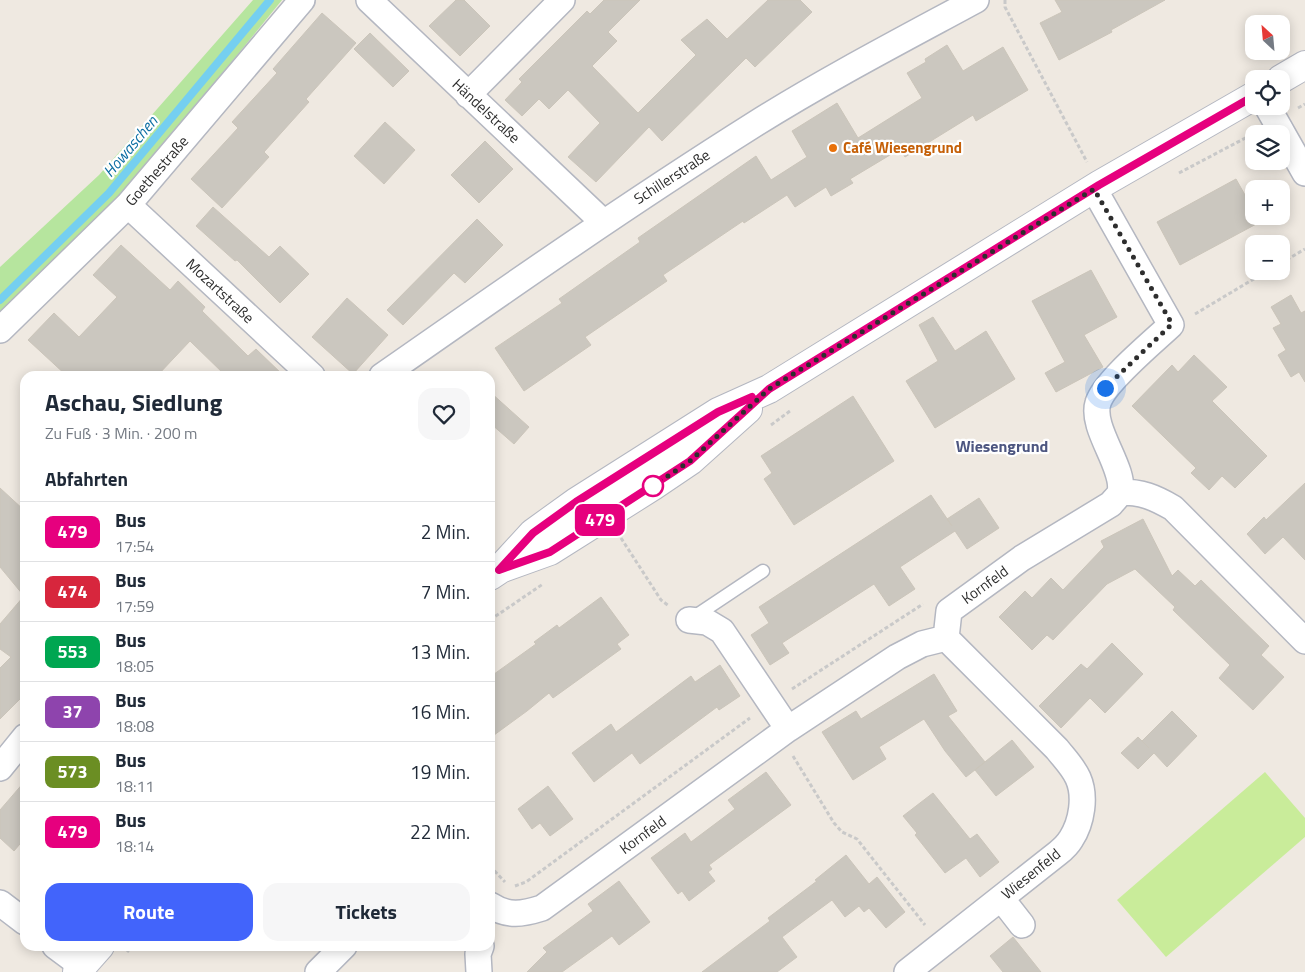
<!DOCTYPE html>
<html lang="de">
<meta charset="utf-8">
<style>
:root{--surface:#fff;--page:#f6f6f7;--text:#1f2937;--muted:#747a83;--line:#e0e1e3;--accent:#4264fb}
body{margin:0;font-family:"Titillium Web",sans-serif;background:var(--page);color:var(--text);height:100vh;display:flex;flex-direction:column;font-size:19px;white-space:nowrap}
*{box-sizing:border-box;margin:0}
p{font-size:16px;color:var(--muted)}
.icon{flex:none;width:28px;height:28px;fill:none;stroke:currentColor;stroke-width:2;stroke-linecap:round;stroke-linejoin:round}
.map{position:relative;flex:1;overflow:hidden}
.side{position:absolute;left:20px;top:371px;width:475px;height:580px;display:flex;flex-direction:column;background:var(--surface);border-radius:15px;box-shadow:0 2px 12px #0003}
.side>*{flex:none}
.badge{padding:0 10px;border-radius:8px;font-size:18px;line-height:32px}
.needle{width:32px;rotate:334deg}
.tools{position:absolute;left:1245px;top:15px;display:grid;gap:10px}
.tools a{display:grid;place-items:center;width:45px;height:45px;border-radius:10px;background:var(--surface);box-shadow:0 2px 12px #0003;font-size:25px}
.you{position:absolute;width:25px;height:25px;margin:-12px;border:4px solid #fff;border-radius:50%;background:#1a73e8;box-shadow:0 0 0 8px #1a73e833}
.map>.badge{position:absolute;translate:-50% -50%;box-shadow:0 0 0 2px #fff}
h2{padding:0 25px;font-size:19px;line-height:45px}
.round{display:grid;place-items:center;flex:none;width:52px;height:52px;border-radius:15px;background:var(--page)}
.summary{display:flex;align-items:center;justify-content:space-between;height:85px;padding:0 25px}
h1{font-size:24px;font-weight:700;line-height:38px}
.cta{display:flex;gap:10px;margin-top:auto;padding:10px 25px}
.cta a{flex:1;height:58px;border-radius:15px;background:var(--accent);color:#fff;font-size:20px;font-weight:700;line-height:58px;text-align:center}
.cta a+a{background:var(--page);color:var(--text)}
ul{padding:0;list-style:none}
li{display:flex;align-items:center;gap:15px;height:60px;padding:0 25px;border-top:1px solid var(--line)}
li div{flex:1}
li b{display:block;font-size:19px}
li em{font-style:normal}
li .badge{min-width:55px;font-weight:700;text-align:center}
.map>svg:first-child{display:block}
</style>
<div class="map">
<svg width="1305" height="972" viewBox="0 0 1305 972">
<rect width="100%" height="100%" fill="#efe9e1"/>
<path fill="#b6e59e" d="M 253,0 L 282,0 L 120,199 L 0,315 L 0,267 L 99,175 Z"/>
<path fill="#c9ec9a" d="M 1265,772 L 1305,818 L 1305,837 L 1166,957 L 1117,900 Z"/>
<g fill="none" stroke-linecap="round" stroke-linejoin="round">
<path stroke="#75cff0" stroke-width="8" d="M 0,300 L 109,193 L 270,0"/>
</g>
<path fill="#cbc7bf" stroke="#cbc5ba" d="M 456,0 L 464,0 L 490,26 L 460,56 L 429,26 Z
M 604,0 L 640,0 L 608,32 L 617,41 L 592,66 L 638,113 L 696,55 L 681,40 L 707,19 L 727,39 L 768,0 L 800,0 L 812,12 L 755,67 L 746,58 L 662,141 L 649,127 L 596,182 L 568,157 L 600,123 L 568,90 L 549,109 L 539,99 L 522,116 L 505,100 L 522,82 L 519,79 L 587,11 L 590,14 Z
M 1055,0 L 1165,0 L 1111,30 L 1112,32 L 1059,60 L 1040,23 L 1062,12 Z
M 322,13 L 356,43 L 306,99 L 309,102 L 264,152 L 269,157 L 222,208 L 191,179 L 238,128 L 232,122 L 277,73 L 273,69 Z
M 370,33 L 409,71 L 393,87 L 354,49 Z
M 947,45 L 963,71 L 1003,47 L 1028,90 L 976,121 L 973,115 L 905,157 L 900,149 L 850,179 L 853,183 L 831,196 L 826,187 L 795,207 L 787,195 L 744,223 L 743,221 L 663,275 L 667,281 L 585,337 L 591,345 L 524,391 L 495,348 L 562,303 L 559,299 L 640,242 L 638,238 L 756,156 L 771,180 L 807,157 L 792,131 L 837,103 L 858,138 L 922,98 L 907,73 L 926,62 L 925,59 Z
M 385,122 L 415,150 L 384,184 L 354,156 Z
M 485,141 L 513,169 L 479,203 L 451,175 Z
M 1236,179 L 1254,211 L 1254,216 L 1256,216 L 1260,222 L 1180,265 L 1157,222 Z
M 213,207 L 269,257 L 280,246 L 309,274 L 280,303 L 237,260 L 235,261 L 196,226 Z
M 477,219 L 503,245 L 465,283 L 454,273 L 403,325 L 387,310 Z
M 121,245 L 170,290 L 178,281 L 205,307 L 202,311 L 248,356 L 256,349 L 284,376 L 226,376 L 190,341 L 157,376 L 67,376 L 28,340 L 54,313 L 79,337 L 117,297 L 93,275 Z
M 1091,270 L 1117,317 L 1084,335 L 1103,367 L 1056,392 L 1045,373 L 1065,362 L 1032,301 Z
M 1291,295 L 1301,313 L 1305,311 L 1305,382 L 1299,372 L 1291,377 L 1278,355 L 1286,350 L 1273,328 L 1281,324 L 1271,307 Z
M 347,298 L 388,335 L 353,374 L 312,337 Z
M 933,317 L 955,351 L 986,331 L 1015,379 L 935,428 L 906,381 L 938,361 L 919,325 Z
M 1194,355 L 1227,387 L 1212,401 L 1267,456 L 1235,488 L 1222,476 L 1209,490 L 1191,473 L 1196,468 L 1132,406 L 1172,365 L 1178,372 Z
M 490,392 L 529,427 L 514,444 L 490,423 Z
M 853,396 L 894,461 L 794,525 L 764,479 L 772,473 L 761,456 Z
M 1305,483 L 1305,560 L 1283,537 L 1265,554 L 1247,534 L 1264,517 L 1266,520 Z
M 0,488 L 25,511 L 25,694 L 0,719 L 0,668 L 11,657 L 0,649 L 0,624 L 24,596 L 0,567 Z
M 931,495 L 952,526 L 947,519 L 979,498 L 999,528 L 967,549 L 955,531 L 900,567 L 915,589 L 889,606 L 874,584 L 782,643 L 789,653 L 770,665 L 751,635 L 769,623 L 759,607 Z
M 1143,519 L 1172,576 L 1178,570 L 1195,586 L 1201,580 L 1269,646 L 1261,655 L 1284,677 L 1253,710 L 1219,678 L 1230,665 L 1173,610 L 1175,607 L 1135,569 L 1107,584 L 1053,640 L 1047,635 L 1032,650 L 999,617 L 1025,591 L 1032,598 L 1051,578 L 1063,590 L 1104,547 L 1101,541 Z
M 601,597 L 629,635 L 617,644 L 621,649 L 553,698 L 549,693 L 527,711 L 490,738 L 490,677 L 536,644 L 534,642 L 557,625 L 559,628 Z
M 1112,643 L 1143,674 L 1105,713 L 1090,698 L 1061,728 L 1039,706 L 1081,664 L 1087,669 Z
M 720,665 L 740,696 L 719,710 L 717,707 L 640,764 L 632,753 L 594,782 L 572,753 L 611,724 L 616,732 L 691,676 L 695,682 Z
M 934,674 L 957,711 L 948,716 L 985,762 L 966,777 L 945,751 L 924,719 L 879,747 L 886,759 L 853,780 L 822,732 L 856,711 L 861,719 Z
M 1172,711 L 1197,736 L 1167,767 L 1154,753 L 1138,769 L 1121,753 L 1138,737 L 1149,748 L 1142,741 Z
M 1012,740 L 1034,767 L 996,796 L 975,770 Z
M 766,772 L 791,805 L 709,865 L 712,869 L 708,872 L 715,881 L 689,901 L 682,891 L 678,894 L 651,858 L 685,833 L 691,842 L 735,809 L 728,800 Z
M 25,781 L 25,838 L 14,851 L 0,838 L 0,810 Z
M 548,786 L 573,819 L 550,836 L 540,823 L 532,829 L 518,809 Z
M 933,793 L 970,839 L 977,834 L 999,862 L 980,877 L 966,858 L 945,873 L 915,835 L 917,833 L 903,816 Z
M 846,855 L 869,884 L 877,877 L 905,912 L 886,928 L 869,908 L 864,912 L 859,906 L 845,917 L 832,900 L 782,937 L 797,957 L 777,972 L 702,972 L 770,921 L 768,918 L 817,881 L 815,880 Z
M 619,881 L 650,922 L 619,945 L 612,936 L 562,972 L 527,972 L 547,952 L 543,948 L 593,911 L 588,904 Z
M 1013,937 L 1041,972 L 1003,972 L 990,956 Z"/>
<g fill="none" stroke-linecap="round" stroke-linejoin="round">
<defs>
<path id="service" d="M 691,619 L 763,571"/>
<path id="minor" d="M 369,0 L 603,222
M 468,95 L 562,0
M 1267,106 L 1305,173
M 128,205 L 312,376
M 0,330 L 128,205 L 302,0
M 382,376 C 505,290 628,204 755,124 C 827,79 902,40 976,0
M 1120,492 C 1142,492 1154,497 1173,508 L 1305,641
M 689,620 L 707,622 L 722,631 L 788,729
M 0,768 L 25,737
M 1001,898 L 1022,925
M 0,903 L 25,922
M 490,905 C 508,917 523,914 542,908 L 788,729 L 897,657 L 922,644 L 946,638 L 949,611 L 1022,558 L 1111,504 C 1113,501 1119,496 1120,492 C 1126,469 1090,428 1098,403 C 1104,382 1153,342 1171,325 L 1094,189
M 55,946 L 82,966
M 318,972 L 344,946
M 479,972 L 478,954 L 481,946
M 907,972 L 1058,853 C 1063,849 1068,844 1071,839 C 1082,822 1086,796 1078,778 C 1073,767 1064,758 1057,749 L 946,638"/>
<path id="secondary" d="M 1281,79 L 1305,65
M 503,568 L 550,551 L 653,486 L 690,461 L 748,409
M 490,576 L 499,570 L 533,533 L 576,502 L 718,412 L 769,389 L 1099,185 L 1254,96
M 77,972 L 100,946"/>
</defs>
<use href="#service" stroke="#b4b7c1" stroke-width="15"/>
<use href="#minor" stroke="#b4b7c1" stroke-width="28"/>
<use href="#secondary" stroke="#b4b7c1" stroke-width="30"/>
<path stroke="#c9c9c9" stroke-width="3" stroke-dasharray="4 2.5" stroke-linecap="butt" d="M 1005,0 L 1005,7 L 1087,162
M 1298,108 L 1305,104
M 1179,173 L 1253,134
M 1281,263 L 1305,249
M 1195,314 L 1267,271
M 771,425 L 790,411
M 621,538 L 661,600 L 669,606
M 490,620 L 543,584
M 792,689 L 923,604
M 793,756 L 834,823 L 842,832 L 857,839 L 925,925
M 490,866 L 505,882
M 515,886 L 526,882 L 750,718
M 127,952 L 132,946"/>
<use href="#service" stroke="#fff" stroke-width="12"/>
<use href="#minor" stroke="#fff" stroke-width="25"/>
<use href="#secondary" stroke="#fff" stroke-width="28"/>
</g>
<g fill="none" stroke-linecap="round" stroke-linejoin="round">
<defs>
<path id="line" d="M 752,397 L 718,412 L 576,502 L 533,533 L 499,570 L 550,552 L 690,461 L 769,389 L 1099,185 L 1254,96"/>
</defs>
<use href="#line" stroke="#fff" stroke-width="11"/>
<use href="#line" stroke="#e6007e" stroke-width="8"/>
<path stroke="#2e2e2e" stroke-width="5" stroke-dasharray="0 9" d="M 653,486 L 690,461 L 769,389 L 1094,189 L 1172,324 L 1105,388"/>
</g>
<circle fill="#e8710a" stroke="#fff" stroke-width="2" cx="833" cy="148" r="5"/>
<circle fill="#fff" stroke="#e6007e" stroke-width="2.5" cx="653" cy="486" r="10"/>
<g text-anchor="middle" stroke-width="4.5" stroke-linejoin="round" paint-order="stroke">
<g font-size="15" fill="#2e2e2e" stroke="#fff">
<text transform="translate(486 111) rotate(43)" y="5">Händelstraße</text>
<text transform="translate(157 171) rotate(-49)" y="5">Goethestraße</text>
<text transform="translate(672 177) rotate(-33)" y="5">Schillerstraße</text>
<text transform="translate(220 291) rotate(43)" y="5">Mozartstraße</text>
<text transform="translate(985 585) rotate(-36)" y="5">Kornfeld</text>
<text transform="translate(643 835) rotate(-36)" y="5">Kornfeld</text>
<text transform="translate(1031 874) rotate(-39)" y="5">Wiesenfeld</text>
</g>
<g font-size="15" font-weight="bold" fill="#c56008" stroke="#fff" text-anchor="start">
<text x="843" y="153">Café Wiesengrund</text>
</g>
<g font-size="16" font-style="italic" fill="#0d6fa3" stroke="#fff">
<text transform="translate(130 146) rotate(-50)" y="6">Howaschen</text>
</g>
<g font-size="16" font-weight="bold" fill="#4d5680" stroke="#fff">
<text x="1002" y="452">Wiesengrund</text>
</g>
</g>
</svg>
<div class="tools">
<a><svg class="needle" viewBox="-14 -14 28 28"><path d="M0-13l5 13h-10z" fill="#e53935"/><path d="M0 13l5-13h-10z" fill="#747a83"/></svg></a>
<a><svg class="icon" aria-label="locate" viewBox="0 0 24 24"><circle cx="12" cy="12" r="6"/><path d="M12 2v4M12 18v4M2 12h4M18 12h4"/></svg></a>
<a><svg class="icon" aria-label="layers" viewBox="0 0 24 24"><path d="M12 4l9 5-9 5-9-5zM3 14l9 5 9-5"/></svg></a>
<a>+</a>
<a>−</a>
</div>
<div class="you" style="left:1105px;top:388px"></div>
<b class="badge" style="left:600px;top:520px;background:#e6007e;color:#fff">479</b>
<section class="side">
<div class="summary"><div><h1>Aschau, Siedlung</h1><p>Zu Fuß · 3 Min. · 200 m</p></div><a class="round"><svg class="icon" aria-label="heart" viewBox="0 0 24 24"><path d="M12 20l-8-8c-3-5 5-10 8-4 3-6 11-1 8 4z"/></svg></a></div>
<h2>Abfahrten</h2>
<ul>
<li><span class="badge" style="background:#e6007e;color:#fff">479</span><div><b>Bus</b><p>17:54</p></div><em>2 Min.</em></li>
<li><span class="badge" style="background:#d7263d;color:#fff">474</span><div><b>Bus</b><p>17:59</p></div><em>7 Min.</em></li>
<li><span class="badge" style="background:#00a651;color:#fff">553</span><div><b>Bus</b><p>18:05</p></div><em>13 Min.</em></li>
<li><span class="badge" style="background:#8e44ad;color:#fff">37</span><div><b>Bus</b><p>18:08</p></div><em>16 Min.</em></li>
<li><span class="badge" style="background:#6b8e23;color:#fff">573</span><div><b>Bus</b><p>18:11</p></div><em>19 Min.</em></li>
<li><span class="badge" style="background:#e6007e;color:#fff">479</span><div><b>Bus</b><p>18:14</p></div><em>22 Min.</em></li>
</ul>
<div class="cta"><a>Route</a><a>Tickets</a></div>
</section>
</div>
